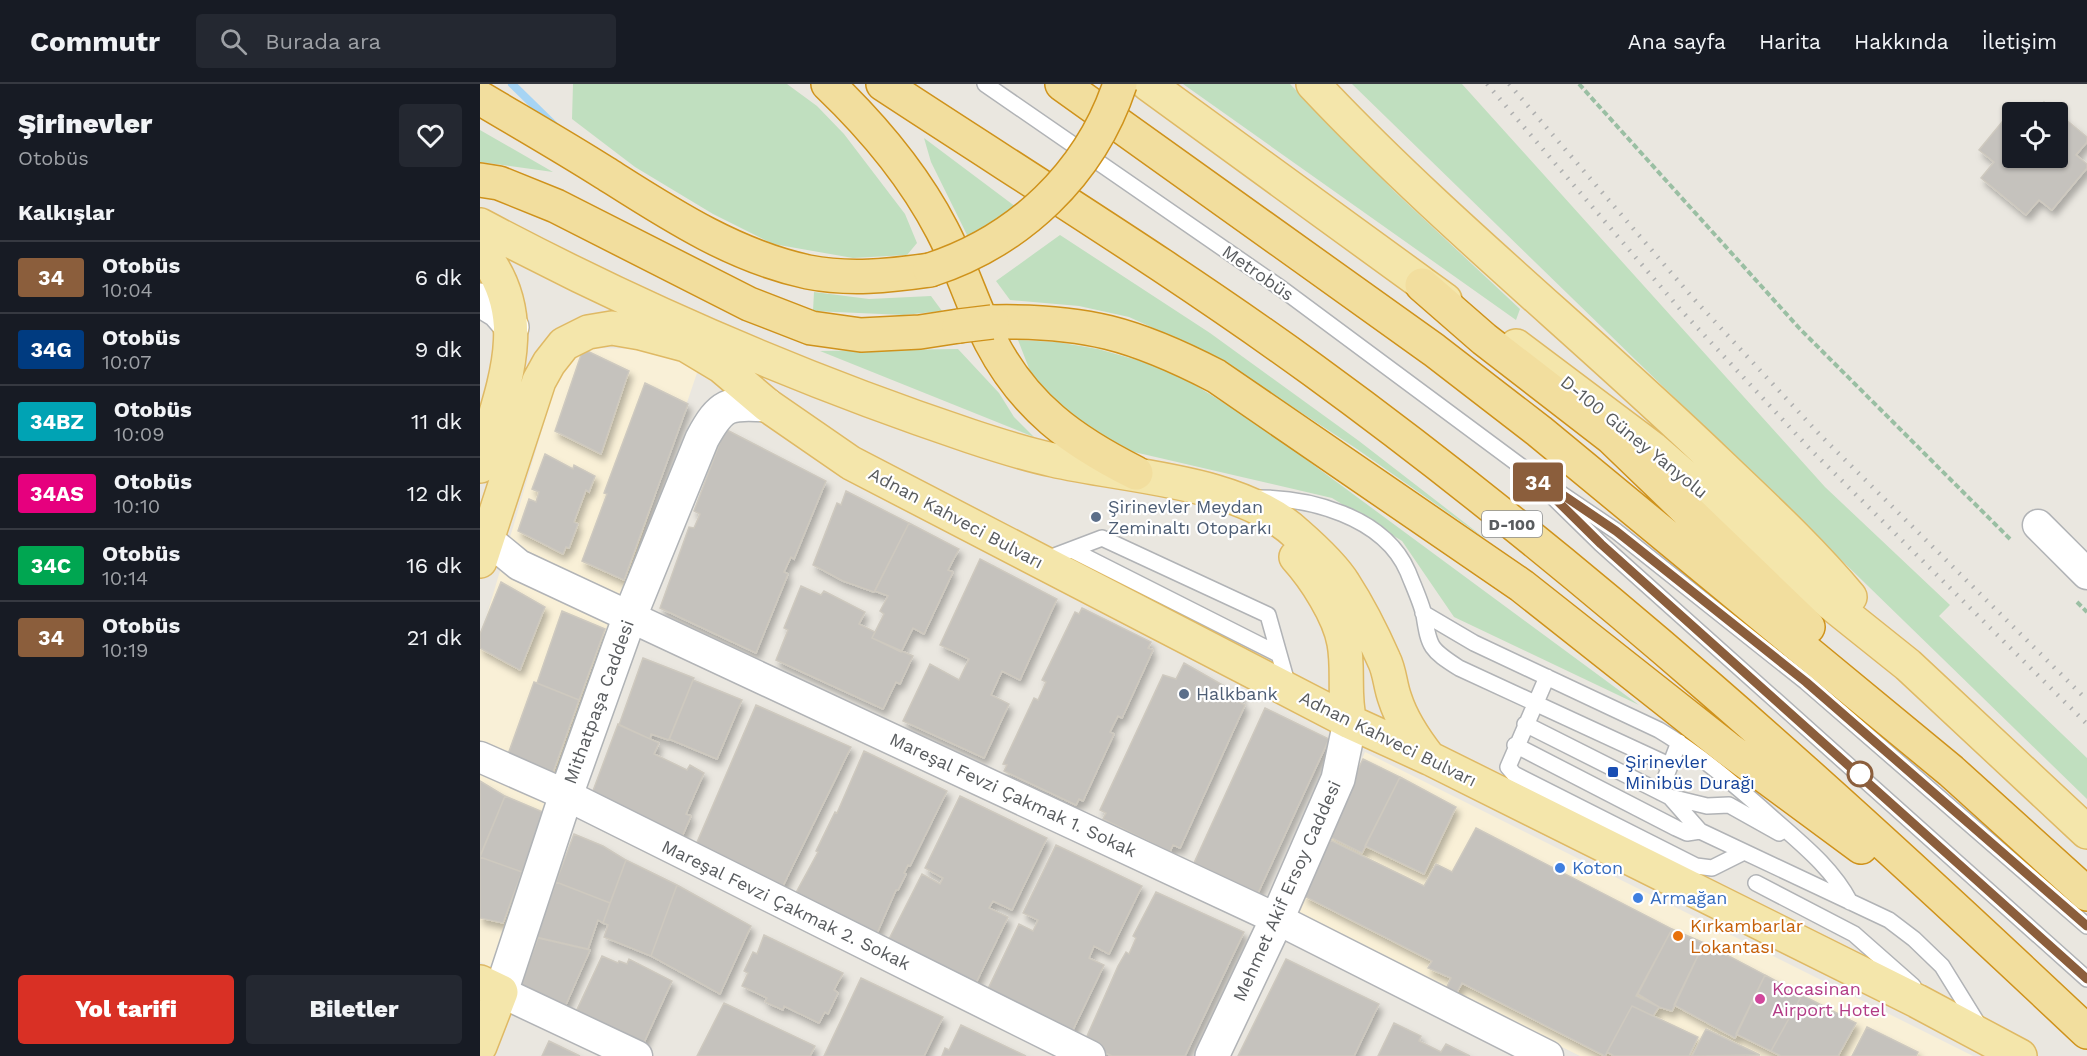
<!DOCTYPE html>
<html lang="tr">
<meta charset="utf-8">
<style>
:root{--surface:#171b24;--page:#242831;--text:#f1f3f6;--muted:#9ea1a6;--line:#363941;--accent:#d93025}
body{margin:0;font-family:"Work Sans",sans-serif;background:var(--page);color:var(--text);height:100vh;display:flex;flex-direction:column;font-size:22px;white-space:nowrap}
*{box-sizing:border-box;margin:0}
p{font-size:20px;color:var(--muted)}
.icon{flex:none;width:33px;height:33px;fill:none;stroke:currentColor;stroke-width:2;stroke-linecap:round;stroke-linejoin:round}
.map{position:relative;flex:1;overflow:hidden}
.panel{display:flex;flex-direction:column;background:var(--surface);width:480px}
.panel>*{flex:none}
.badge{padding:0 12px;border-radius:4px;font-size:21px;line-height:39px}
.buttons{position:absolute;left:1522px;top:18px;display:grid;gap:12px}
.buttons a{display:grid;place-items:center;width:66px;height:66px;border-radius:6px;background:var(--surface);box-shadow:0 2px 4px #0004;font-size:30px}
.map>.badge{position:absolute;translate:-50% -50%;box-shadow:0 0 0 3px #fff}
h2{padding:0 18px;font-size:22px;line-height:54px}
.round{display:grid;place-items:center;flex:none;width:63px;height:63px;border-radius:6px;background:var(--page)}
.summary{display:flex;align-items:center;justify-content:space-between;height:102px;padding:0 18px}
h1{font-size:28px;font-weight:800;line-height:45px}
.action{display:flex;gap:12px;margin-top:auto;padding:12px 18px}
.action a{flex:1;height:69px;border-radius:6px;background:var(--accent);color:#fff;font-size:24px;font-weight:800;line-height:69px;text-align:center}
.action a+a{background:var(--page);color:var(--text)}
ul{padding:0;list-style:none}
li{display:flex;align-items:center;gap:18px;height:72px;padding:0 18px;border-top:2px solid var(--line)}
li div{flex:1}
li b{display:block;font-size:22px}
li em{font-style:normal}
li .badge{min-width:66px;font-weight:700;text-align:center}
header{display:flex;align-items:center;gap:36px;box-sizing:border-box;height:84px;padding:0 30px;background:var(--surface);border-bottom:2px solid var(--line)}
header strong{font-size:28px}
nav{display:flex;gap:33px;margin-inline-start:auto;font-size:21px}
.search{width:420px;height:54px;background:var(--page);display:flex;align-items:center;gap:15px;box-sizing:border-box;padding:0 21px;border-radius:6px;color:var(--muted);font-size:22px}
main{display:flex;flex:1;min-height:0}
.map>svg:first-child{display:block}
</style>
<header>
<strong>Commutr</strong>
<div class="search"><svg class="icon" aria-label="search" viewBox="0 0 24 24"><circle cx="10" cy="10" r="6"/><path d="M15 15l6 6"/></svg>Burada ara</div>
<nav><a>Ana sayfa</a><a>Harita</a><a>Hakkında</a><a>İletişim</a></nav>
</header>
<main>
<section class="panel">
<div class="summary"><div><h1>Şirinevler</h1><p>Otobüs</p></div><a class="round"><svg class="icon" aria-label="heart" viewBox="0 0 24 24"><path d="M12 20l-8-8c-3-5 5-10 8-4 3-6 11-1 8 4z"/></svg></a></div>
<h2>Kalkışlar</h2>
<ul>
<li><span class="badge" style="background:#8b5e3c;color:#fff">34</span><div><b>Otobüs</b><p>10:04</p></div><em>6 dk</em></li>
<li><span class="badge" style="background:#003b80;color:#fff">34G</span><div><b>Otobüs</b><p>10:07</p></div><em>9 dk</em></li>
<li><span class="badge" style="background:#00a3b4;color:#fff">34BZ</span><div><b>Otobüs</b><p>10:09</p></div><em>11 dk</em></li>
<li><span class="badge" style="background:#e6007e;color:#fff">34AS</span><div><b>Otobüs</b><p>10:10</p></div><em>12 dk</em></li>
<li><span class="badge" style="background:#00a651;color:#fff">34C</span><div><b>Otobüs</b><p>10:14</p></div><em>16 dk</em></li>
<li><span class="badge" style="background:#8b5e3c;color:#fff">34</span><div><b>Otobüs</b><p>10:19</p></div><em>21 dk</em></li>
</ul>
<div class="action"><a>Yol tarifi</a><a>Biletler</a></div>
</section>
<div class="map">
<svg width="1607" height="972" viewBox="0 0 1607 972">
<defs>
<filter id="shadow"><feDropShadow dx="3.5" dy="6" stdDeviation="3" flood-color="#0004"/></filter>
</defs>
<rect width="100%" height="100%" fill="#eae7e0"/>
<path fill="#f9f0d7" d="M 106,264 L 173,265 L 218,286 L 15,886 L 0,878 L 0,554 L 82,279 Z
M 885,668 L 1493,972 L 1100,972 L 817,830 Z"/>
<path fill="#c0dfbf" d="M 93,0 L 307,0 L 337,22 L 364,50 L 425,130 L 437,159 L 427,171 L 373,174 L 293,160 L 233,130 L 155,83 L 92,35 Z
M 703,0 L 810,0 L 915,108 L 1040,225 L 1036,236 Z
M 872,0 L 982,0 L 1345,403 L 1470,521 L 1459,532 L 1607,674 L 1607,715 Z
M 0,46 L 73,88 L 0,78 Z
M 444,54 L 536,123 L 489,155 L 451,78 Z
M 580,151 L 730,249 L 879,357 L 1007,456 L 874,363 L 733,271 L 649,233 L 599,222 L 530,216 L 516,197 Z
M 334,208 L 389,215 L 451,212 L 462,227 L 424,231 L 333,227 Z
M 538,256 L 577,258 L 618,265 L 689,285 L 778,340 L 1159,621 L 974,533 L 922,457 L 852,414 L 654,368 L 593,339 L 557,305 Z
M 478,265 L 519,309 L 534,333 L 554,353 L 340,267 Z"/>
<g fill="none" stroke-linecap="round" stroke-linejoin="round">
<path stroke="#a6d4f4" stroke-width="8" d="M 32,0 L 75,42"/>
</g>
<path fill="#c5c2bd" stroke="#cec9bf" stroke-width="1.5" filter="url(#shadow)" d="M 1564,18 L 1577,28 L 1555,28 Z
M 1536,21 L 1545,28 L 1533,28 L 1533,74 L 1578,74 L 1578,29 L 1607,53 L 1607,58 L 1596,71 L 1607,80 L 1607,84 L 1572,126 L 1559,116 L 1546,131 L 1501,94 L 1514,78 L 1499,66 Z
M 103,265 L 149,287 L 121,370 L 75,347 Z
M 165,299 L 208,320 L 144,496 L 102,477 L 127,410 L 124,409 Z
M 245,345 L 346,397 L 314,475 L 311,473 L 304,488 L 308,490 L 276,569 L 180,524 L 209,443 L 214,444 L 220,430 L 214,427 Z
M 65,370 L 93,385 L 94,381 L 115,392 L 109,408 L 106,406 L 94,438 L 98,440 L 89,464 L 86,463 L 83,470 L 38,447 L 49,415 L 56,418 L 59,408 L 52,405 Z
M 366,407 L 429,439 L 394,508 L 363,497 L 333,481 L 357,419 L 361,421 Z
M 429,439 L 479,465 L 468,486 L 473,488 L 444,550 L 433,544 L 421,568 L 392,554 L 404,530 L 400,527 L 408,512 L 395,507 Z
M 500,475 L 577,515 L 540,596 L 522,587 L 511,611 L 529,620 L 504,674 L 423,637 L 450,580 L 479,596 L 489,575 L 460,561 Z
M 21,498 L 65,523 L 40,586 L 0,564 L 0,550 Z
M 321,502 L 341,511 L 344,507 L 385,528 L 379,540 L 395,548 L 392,554 L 433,572 L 420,600 L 416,598 L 403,625 L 296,576 L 308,546 L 304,544 Z
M 602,524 L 671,558 L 668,564 L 673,566 L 642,634 L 638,632 L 630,648 L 634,650 L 603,717 L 599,715 L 596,721 L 524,687 L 527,681 L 523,680 L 554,614 L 558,616 L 566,598 L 562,596 L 595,528 L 599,530 Z
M 82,527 L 125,545 L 99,616 L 57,599 Z
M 163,574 L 214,594 L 189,656 L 171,650 L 170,655 L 139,641 Z
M 704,579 L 762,612 L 759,618 L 765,621 L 700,764 L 693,761 L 690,768 L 623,735 L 626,729 L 620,726 L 683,591 L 696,595 Z
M 213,596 L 262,616 L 237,675 L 189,655 Z
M 54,598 L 99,616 L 72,691 L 27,673 Z
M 276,621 L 371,663 L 300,808 L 215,763 Z
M 785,624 L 849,655 L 778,809 L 714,779 Z
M 138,640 L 179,659 L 174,670 L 207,686 L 210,681 L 224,689 L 206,730 L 211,732 L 201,755 L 111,712 Z
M 384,667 L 467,707 L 430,782 L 428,781 L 424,789 L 426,790 L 418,806 L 416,806 L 394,856 L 312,816 L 338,768 L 336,767 L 355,728 L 357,729 Z
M 883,675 L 920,693 L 882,769 L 846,751 Z
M 920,693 L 976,723 L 944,790 L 885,762 Z
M 0,697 L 25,712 L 0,772 Z
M 25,712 L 65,729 L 42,788 L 0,773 Z
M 480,712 L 567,754 L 532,826 L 513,817 L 509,824 L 528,833 L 493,905 L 405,863 L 442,790 L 460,800 L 463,794 L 445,784 Z
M 996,744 L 1192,845 L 1156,912 L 1179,923 L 1173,932 L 1152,922 L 1125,972 L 982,899 L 976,910 L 966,905 L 971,894 L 948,884 L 952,877 L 824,812 L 850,756 L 944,802 L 956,780 L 972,788 Z
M 94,750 L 123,762 L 146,776 L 130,819 L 76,798 Z
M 576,761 L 662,802 L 629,870 L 614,862 L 609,874 L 624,881 L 591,950 L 506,909 L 539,840 L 553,847 L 558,836 L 543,829 Z
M 0,773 L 42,788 L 23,839 L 0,834 Z
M 146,776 L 197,801 L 171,872 L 124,853 L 128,841 L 123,839 Z
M 76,798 L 130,819 L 123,839 L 118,836 L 108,865 L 56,853 Z
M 197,801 L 271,842 L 240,910 L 171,872 Z
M 676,808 L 764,848 L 705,972 L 632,972 L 604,959 L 638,882 L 646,868 L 649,870 L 656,854 L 653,852 Z
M 1192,845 L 1224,859 L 1192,927 L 1179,923 L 1158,910 Z
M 284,851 L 363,889 L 354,906 L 358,909 L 348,930 L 345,928 L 339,939 L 304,922 L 303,926 L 285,918 L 287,914 L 262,902 L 268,889 L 264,887 L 273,868 L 277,870 Z
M 58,854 L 110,866 L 84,925 L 39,905 Z
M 1224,859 L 1285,891 L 1255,954 L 1194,921 Z
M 122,872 L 138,879 L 139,877 L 147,880 L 149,875 L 192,897 L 161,965 L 94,932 Z
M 806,875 L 899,920 L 874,972 L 758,972 Z
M 1285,891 L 1322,911 L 1291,967 L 1256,950 Z
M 381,894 L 463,933 L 444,972 L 344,972 Z
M 1322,911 L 1376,939 L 1358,972 L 1301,972 L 1291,967 Z
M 244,919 L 335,962 L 330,972 L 217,972 Z
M 1152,922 L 1218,953 L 1209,972 L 1134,972 L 1127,968 Z
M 914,939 L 941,952 L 939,957 L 961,968 L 966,960 L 990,972 L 898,972 Z
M 481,941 L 546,972 L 462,972 L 465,964 L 469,966 Z
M 1387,943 L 1438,968 L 1436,972 L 1372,972 Z
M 1226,945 L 1280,971 L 1212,972 Z
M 69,957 L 100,972 L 62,972 Z"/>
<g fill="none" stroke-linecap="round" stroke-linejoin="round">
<defs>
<path id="service" d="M 505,0 L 802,205 L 1046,386 L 1136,447 L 1326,598 L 1607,842
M 774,414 C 828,413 904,432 928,488 C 933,501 941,518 944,531 C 949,564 951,566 979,584 L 1189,681
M 1074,414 L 1121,460 L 1607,895
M 594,467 L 798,570
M 564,476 L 622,454 L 788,531 L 808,602
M 943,529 L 994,559 L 1179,646 C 1219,670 1254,700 1289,731 C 1319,758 1351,782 1370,818
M 1067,593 L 1028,683 L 1034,690 L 1216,782 L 1232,784 L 1262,769
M 1045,640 L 1190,713 L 1220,747 L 1409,836 L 1434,855 L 1462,882 L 1501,945
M 1035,661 L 1196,744 L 1207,749 L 1220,747
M 1180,708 L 1199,658
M 1190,713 L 1227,722 L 1249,721 L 1299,749
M 1276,799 L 1374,850 L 1433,902"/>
<path id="minor" d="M 1558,441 L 1607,490
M 0,449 L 39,481 L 797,835 L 1068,972
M 0,673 L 86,711 L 610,972
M 21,908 L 157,972"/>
<path id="tertiary" d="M 0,216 L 18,227 L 32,243
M 732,972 L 797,835 L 858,695 L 870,638"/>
<path id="secondary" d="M 21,908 L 86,711 L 150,532 L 222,355 C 241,320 248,318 287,321"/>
<path id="primary" d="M 668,0 L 965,216
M 833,0 C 959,134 1104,250 1237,378 C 1282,421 1330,465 1370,513
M 0,141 C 156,224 323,296 490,352 C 517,361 545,370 573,376 C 646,393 760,396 817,450 C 833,464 853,482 864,500 C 879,523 893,551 904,576 C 910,588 910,602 915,615 C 922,637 935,656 949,674
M 0,166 C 57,234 21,307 0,382
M 1036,262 L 1173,365 L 1343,513 L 1428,581 L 1607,748
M 816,473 C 835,494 859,531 864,559 C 869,586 863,612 870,638
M 0,477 L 59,297 L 69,279 L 84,260 L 108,248 L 132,244 L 161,249 L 206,261 L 241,282 L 287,321 L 371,379 L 870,638 L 949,674 L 1437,917 L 1540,972
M 0,898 L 21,908 L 0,962"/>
<path id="trunk" d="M 348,0 C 393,43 433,90 462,146 C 481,182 493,222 511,258 C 545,323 592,357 656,389
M 403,0 C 546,94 694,185 833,286 C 1108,486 1360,715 1607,948
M 582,0 L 954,266 L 1059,347 L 1471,687 L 1607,810
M 0,14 C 42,39 84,63 125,89 C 188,129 253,172 328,188 C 368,196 409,192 450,186
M 0,96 L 19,99 L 76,122 L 269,220 L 331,244 L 381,251 L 440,248 L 479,242
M 942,201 L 1004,255 L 1132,354 L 1328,543
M 512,238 C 605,236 655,250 736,292 L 1042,502 L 1247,664 L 1381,763"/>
</defs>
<use href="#service" stroke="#b1b3b6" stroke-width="18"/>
<use href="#minor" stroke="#b1b3b6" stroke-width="33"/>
<use href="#tertiary" stroke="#b1b3b6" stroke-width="36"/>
<use href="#secondary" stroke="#b0b3b6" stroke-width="36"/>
<use href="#primary" stroke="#dfb964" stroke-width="36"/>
<use href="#trunk" stroke="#cf921b" stroke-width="36"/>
<path stroke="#9abfa3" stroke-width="4" stroke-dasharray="6 3" stroke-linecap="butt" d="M 1099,0 L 1320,245 L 1530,455
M 1597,518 L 1607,528"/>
<use href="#service" stroke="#fff" stroke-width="15"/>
<use href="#minor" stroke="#fff" stroke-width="30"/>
<use href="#tertiary" stroke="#fff" stroke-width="33"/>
<use href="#secondary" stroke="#fff" stroke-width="33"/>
<use href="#primary" stroke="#f4e6ab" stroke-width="33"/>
<use href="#trunk" stroke="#f2de9e" stroke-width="33"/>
<path stroke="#afb0b0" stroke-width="4.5" stroke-dasharray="1.5 8" stroke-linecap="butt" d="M 1007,0 L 1199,224 L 1329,364 L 1607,640
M 1029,0 L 1212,213 L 1341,352 L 1607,616"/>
<defs>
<path id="trunk-bridge" d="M 450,186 C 539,157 610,90 640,0
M 479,242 L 512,238"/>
</defs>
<use href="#trunk-bridge" stroke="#cf921b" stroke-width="36" stroke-linecap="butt"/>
<use href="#trunk-bridge" stroke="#f2de9e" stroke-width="33"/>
</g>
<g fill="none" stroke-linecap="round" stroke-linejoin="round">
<defs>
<path id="line" d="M 1607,842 L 1326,598 L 1136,447 L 1046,386 L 1121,460 L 1607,895"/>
</defs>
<use href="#line" stroke="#fff" stroke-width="14"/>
<use href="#line" stroke="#8b5e3c" stroke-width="9"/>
</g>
<g fill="#5c6f8a" stroke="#fff" stroke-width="2">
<circle cx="616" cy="433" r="6"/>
<circle cx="704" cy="610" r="6"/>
</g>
<rect fill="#1a4fb4" stroke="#fff" stroke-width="2" x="1127" y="682" width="12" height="12" rx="3"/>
<circle fill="#fff" stroke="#8b5e3c" stroke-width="3" cx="1380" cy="690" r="12"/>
<g fill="#3f7fe0" stroke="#fff" stroke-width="2">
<circle cx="1080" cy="784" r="6"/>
<circle cx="1158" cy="814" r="6"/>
</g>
<circle fill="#e8710a" stroke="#fff" stroke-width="2" cx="1198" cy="852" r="6"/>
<circle fill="#d1479c" stroke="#fff" stroke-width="2" cx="1280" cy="915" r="6"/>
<g text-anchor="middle" stroke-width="4.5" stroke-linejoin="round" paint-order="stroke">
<rect fill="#fff" stroke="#8b8d8f" stroke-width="1.5" x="1002" y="427" width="60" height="26" rx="4.5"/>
<g font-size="16" font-weight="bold" fill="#595c5f">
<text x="1032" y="446">D-100</text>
</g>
<g font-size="18" fill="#595c5f" stroke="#fff">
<text transform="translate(778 189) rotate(35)" y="6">Metrobüs</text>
<text transform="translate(1154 353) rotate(39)" y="6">D-100 Güney Yanyolu</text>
<text transform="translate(476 434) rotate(28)" y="6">Adnan Kahveci Bulvarı</text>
<text transform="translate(119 618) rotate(-70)" y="6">Mithatpaşa Caddesi</text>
<text transform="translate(908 655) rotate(26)" y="6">Adnan Kahveci Bulvarı</text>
<text transform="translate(533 711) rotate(25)" y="6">Mareşal Fevzi Çakmak 1. Sokak</text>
<text transform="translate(807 807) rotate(-66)" y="6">Mehmet Akif Ersoy Caddesi</text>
<text transform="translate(306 821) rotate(26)" y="6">Mareşal Fevzi Çakmak 2. Sokak</text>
</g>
<g font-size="18" fill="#4e5e75" stroke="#fff" text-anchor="start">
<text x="628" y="429">Şirinevler Meydan<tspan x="628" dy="21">Zeminaltı Otoparkı</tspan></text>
<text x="716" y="616">Halkbank</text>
</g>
<g font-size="18" fill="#164399" stroke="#fff" text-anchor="start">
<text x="1145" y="684">Şirinevler<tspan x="1145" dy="21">Minibüs Durağı</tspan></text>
</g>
<g font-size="18" fill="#366cbe" stroke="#fff" text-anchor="start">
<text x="1092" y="790">Koton</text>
<text x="1170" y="820">Armağan</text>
</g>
<g font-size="18" fill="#c56008" stroke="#fff" text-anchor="start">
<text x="1210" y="848">Kırkambarlar<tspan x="1210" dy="21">Lokantası</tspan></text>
</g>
<g font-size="18" fill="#b23c85" stroke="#fff" text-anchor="start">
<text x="1292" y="911">Kocasinan<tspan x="1292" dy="21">Airport Hotel</tspan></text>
</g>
</g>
</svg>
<div class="buttons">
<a><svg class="icon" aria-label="locate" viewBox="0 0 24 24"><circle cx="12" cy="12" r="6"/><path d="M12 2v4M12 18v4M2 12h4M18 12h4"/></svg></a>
</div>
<b class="badge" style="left:1058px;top:398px;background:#8b5e3c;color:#fff">34</b>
</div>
</main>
